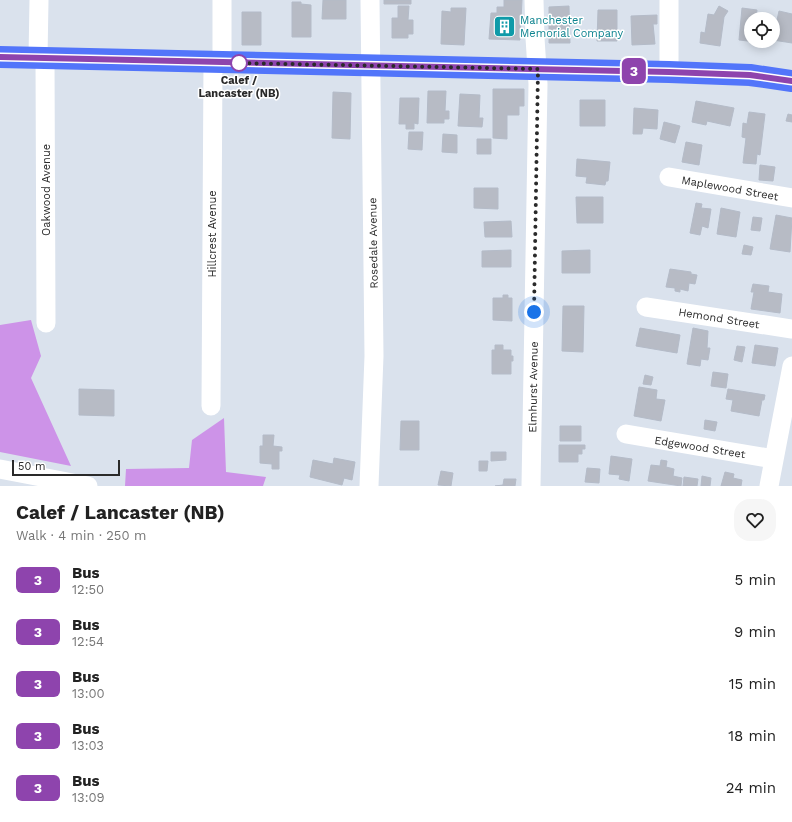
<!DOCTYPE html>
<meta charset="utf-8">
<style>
:root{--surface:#fff;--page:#f6f6f6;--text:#222;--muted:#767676}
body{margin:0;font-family:"Work Sans",sans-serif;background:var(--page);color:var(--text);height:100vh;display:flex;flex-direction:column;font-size:15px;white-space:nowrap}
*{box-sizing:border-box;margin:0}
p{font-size:13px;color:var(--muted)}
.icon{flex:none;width:22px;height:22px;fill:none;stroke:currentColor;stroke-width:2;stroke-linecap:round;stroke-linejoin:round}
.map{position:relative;height:486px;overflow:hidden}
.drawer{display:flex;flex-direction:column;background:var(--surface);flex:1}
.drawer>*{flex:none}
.badge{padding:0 8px;border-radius:6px;font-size:14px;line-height:26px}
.tools{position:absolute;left:744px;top:12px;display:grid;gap:8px}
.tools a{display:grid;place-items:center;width:36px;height:36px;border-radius:50%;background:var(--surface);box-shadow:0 2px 10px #0003;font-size:20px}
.scale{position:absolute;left:12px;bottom:10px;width:108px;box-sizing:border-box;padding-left:4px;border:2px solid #2a2a2a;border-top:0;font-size:11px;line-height:14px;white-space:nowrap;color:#2a2a2a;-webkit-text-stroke:3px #fff;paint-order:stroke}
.you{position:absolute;width:20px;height:20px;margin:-10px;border:3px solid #fff;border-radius:50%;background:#1a73e8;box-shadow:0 0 0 6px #1a73e833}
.map>.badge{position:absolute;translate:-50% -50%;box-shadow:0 0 0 2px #fff}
.round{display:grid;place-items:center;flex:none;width:42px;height:42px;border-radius:16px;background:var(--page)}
.head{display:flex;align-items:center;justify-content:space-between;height:68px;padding:0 16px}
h1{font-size:19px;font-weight:700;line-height:30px}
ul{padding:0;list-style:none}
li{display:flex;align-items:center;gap:12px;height:52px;padding:0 16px}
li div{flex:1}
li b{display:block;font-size:15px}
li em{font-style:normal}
li .badge{min-width:44px;font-weight:700;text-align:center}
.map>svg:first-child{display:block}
</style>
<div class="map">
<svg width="792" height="486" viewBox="0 0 792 486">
<rect width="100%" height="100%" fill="#dae2ed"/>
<path fill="#cd93e8" d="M 31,320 L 41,356 L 31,378 L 71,466 L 0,452 L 0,325 Z
M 224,418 L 226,472 L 266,477 L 263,486 L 125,486 L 126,469 L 189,468 L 192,440 Z"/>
<path fill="#b7bbc5" stroke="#b4bbc8" d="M 323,0 L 346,0 L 346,19 L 322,19 Z
M 384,0 L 411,0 L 411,4 L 384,4 Z
M 504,0 L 522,0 L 520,40 L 489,39 L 491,13 L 497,13 L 497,7 L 504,7 Z
M 292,2 L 301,2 L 301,4 L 311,5 L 311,37 L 292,37 Z
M 398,6 L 409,6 L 408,20 L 413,20 L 413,34 L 408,34 L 408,38 L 392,38 L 392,18 L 398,18 Z
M 569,6 L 570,43 L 549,43 L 549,7 Z
M 719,6 L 728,11 L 724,17 L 720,46 L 700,43 L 701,32 L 705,33 L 708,14 L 714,15 Z
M 451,8 L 466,8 L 464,45 L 441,44 L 442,11 L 451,12 Z
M 742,8 L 757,10 L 756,18 L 764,19 L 751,19 L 751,41 L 757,42 L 739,40 Z
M 598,10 L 617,10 L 617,41 L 597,41 Z
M 779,11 L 792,14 L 792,43 L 773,40 L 774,20 L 777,20 Z
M 242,12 L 261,12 L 261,45 L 242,45 Z
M 657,15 L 657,24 L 653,24 L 655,44 L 632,45 L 631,16 Z
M 493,89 L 524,89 L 524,106 L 519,106 L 519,115 L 507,115 L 507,139 L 493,138 Z
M 428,91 L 446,91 L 445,111 L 449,111 L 449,119 L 444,119 L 444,123 L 427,123 Z
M 333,92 L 351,93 L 350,139 L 332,138 Z
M 460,94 L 480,95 L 479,118 L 483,118 L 482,127 L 458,126 Z
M 400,98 L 419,98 L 418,124 L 414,123 L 414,129 L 406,129 L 406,124 L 399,124 Z
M 580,100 L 605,100 L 605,126 L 580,126 Z
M 696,101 L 734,108 L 730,126 L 707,121 L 706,125 L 692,122 Z
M 634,108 L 658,110 L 657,129 L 643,128 L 642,134 L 633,134 Z
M 749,112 L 765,114 L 760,155 L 757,154 L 756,164 L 743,163 L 746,138 L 742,137 L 743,123 L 747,124 Z
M 788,114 L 792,115 L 792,122 L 786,121 Z
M 664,122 L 680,126 L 675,143 L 660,139 Z
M 409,132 L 423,132 L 422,150 L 408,149 Z
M 443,134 L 457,135 L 457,153 L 442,152 Z
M 477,139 L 491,139 L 491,154 L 477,154 Z
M 686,142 L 702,145 L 699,165 L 682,162 Z
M 577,159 L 610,162 L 608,181 L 606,181 L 605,185 L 586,183 L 587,177 L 576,176 Z
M 760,165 L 775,167 L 773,181 L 759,180 Z
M 474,188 L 498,188 L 498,209 L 474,208 Z
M 576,197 L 603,197 L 603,223 L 577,223 Z
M 696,203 L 702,204 L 701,208 L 711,209 L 708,228 L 702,226 L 700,235 L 690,233 Z
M 721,208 L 740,212 L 736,237 L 717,234 Z
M 776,215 L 792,218 L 790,252 L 770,249 Z
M 753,217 L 762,218 L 760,231 L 751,230 Z
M 511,221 L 512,237 L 485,237 L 484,222 Z
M 744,245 L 753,247 L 751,255 L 742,254 Z
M 511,250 L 511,267 L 482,267 L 482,251 Z
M 590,250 L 590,273 L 562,273 L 562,251 Z
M 670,269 L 691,272 L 691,274 L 697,275 L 695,284 L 689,283 L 688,291 L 680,289 L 680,292 L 675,291 L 675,288 L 666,287 Z
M 753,284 L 769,286 L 768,292 L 782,294 L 780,313 L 751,309 L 754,292 L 751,292 Z
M 503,295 L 508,295 L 508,298 L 512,298 L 512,321 L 493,320 L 493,298 L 503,298 Z
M 563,306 L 584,306 L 583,352 L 562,351 Z
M 640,328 L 680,335 L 677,353 L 636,346 Z
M 693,328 L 708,331 L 707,348 L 710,348 L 708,360 L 701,359 L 700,366 L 687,364 Z
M 495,345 L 503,345 L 503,350 L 511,350 L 511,356 L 513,356 L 513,361 L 511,361 L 511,374 L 492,374 L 492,350 L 495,350 Z
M 755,345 L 778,348 L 775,366 L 752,363 Z
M 737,346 L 745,347 L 742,362 L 734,360 Z
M 713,372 L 728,374 L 726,388 L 711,386 Z
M 645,375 L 653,377 L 651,385 L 643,384 Z
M 639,387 L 657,390 L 656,399 L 665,400 L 661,421 L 634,416 Z
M 79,389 L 114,390 L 114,416 L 79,415 Z
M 728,389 L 765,395 L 764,400 L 762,400 L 759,416 L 731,411 L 733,400 L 726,399 Z
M 705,420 L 717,422 L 715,431 L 704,429 Z
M 401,421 L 419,421 L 419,450 L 400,450 Z
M 560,426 L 581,426 L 581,441 L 560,441 Z
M 263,435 L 274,435 L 273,446 L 282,447 L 282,451 L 279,451 L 279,469 L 272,469 L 272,464 L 260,463 L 260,446 L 263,446 Z
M 559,445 L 585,445 L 585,449 L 582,449 L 582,454 L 578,454 L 578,462 L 559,462 Z
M 491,452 L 506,452 L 506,460 L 491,461 Z
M 611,456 L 632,459 L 629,481 L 619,479 L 620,475 L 609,474 Z
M 334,458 L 355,462 L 352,480 L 344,478 L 342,485 L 310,477 L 313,460 L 333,464 Z
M 661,460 L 667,461 L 666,467 L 674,469 L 673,476 L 682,478 L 681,486 L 648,481 L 651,465 L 660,466 Z
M 479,461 L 488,461 L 487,471 L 479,471 Z
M 587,468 L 600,469 L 599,483 L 585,482 Z
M 441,471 L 453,473 L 451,486 L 438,485 Z
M 725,472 L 734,474 L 733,478 L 742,480 L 741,486 L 721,486 Z
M 702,476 L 711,478 L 710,486 L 701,486 Z
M 684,477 L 698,479 L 697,486 L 683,486 Z
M 504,479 L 516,479 L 515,486 L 495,486 L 503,485 Z"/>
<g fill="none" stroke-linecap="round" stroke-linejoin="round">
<path stroke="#fff" stroke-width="19" d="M 222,0 L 222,63
M 669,0 L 669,72
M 38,58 L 39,0
M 45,58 L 46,323
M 669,177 L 792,198
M 646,307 L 792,329
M 211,406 L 213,63
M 626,434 L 774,459
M 0,469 L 88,486
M 369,486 L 374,356 L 370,0
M 531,486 L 538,84 L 535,38 L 534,0
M 769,486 L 792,366"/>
<path stroke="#5275fa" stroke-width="22" d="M 0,57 L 669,72 L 750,75 L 792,81"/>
</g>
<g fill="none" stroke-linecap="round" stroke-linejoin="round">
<defs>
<path id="line" d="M 0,57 L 669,72 L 750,75 L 792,81"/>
</defs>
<use href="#line" stroke="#fff" stroke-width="9"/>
<use href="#line" stroke="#8e44ad" stroke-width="6"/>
<path stroke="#2a2a2a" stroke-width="4" stroke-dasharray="0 7.2" d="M 239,63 L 237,63 L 538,69 L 534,312"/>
</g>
<defs>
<symbol id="building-square" viewBox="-11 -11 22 22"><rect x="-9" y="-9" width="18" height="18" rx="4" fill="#0f9aa8" stroke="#fff"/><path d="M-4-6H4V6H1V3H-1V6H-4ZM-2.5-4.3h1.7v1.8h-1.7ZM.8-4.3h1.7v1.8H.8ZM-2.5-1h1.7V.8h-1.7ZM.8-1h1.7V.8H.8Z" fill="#fff"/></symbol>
</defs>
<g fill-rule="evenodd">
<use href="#building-square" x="492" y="14" width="25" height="25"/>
</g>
<circle fill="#fff" stroke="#8e44ad" stroke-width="2" cx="239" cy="63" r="8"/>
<g text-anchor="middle" stroke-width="3" stroke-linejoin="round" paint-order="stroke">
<g font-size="11" fill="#0d838f" stroke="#fff" text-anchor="start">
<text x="520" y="24">Manchester<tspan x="520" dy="13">Memorial Company</tspan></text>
</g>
<g font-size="11" font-weight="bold" fill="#2a2a2a" stroke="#fff">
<text x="239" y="84">Calef /<tspan x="239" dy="13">Lancaster (NB)</tspan></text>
</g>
<g font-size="11" fill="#2a2a2a" stroke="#fff">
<text transform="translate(730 188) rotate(10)" y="4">Maplewood Street</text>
<text transform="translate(46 190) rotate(-90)" y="4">Oakwood Avenue</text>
<text transform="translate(212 234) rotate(-90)" y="4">Hillcrest Avenue</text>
<text transform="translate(373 243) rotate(-91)" y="4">Rosedale Avenue</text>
<text transform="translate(719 318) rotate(9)" y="4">Hemond Street</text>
<text transform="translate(533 387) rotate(-89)" y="4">Elmhurst Avenue</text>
<text transform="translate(700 447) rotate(9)" y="4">Edgewood Street</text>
</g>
</g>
</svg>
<div class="tools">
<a><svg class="icon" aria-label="locate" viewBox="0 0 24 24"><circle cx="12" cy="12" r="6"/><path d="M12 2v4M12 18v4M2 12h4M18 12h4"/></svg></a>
</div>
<div class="scale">50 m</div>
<div class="you" style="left:534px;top:312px"></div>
<b class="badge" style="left:634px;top:71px;background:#8e44ad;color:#fff">3</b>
</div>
<section class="drawer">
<div class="head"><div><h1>Calef / Lancaster (NB)</h1><p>Walk · 4 min · 250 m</p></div><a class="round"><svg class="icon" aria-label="heart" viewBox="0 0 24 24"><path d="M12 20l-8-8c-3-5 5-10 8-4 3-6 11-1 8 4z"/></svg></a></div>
<ul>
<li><span class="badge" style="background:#8e44ad;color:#fff">3</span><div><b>Bus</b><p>12:50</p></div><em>5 min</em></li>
<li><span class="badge" style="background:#8e44ad;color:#fff">3</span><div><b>Bus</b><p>12:54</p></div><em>9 min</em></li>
<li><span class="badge" style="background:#8e44ad;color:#fff">3</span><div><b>Bus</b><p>13:00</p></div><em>15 min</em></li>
<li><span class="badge" style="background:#8e44ad;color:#fff">3</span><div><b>Bus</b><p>13:03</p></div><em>18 min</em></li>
<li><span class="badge" style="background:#8e44ad;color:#fff">3</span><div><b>Bus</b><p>13:09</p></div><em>24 min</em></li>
</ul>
</section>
